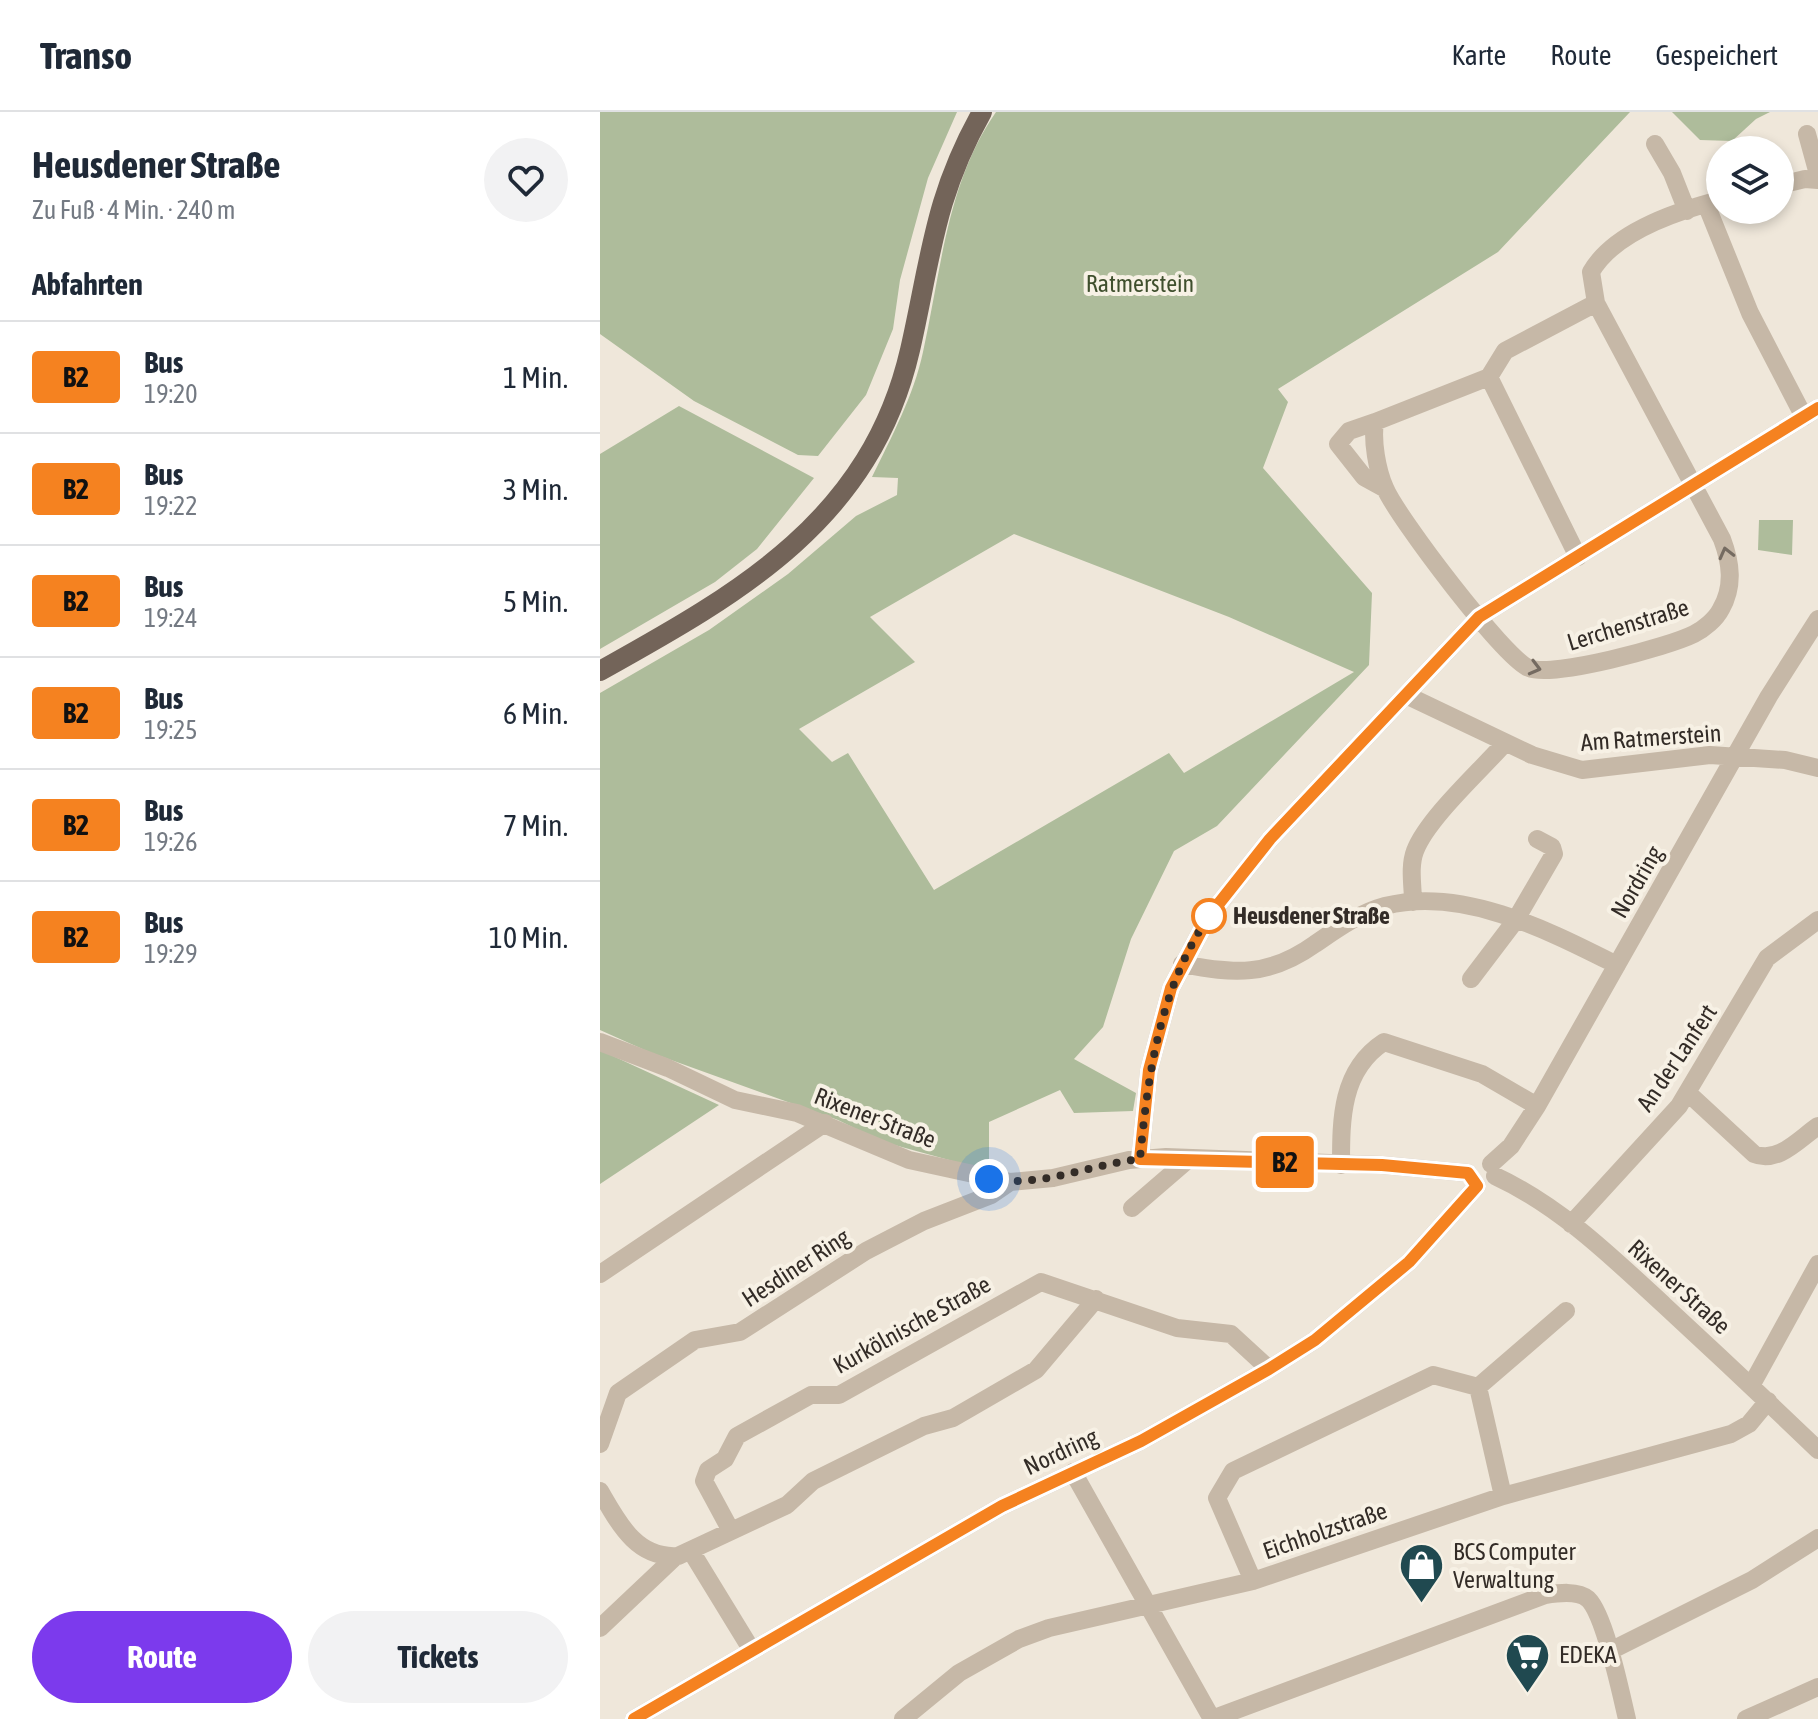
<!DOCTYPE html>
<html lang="de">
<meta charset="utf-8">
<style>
:root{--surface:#fff;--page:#f2f2f3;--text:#1f2937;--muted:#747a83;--line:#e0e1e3;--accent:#7c3aed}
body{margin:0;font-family:"Asap Condensed",sans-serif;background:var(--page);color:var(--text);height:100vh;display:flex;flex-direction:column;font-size:30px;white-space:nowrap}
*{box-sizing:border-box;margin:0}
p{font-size:26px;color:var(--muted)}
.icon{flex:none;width:44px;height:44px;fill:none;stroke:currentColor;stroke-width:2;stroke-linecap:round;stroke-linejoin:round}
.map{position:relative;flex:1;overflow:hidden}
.side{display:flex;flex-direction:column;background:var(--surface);width:600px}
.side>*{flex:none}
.badge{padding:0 16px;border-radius:6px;font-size:28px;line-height:52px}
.buttons{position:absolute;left:1106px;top:24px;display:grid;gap:16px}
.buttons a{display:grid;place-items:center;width:88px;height:88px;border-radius:50%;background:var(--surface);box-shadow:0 4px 12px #0003;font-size:40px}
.you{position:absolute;width:40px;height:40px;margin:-20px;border:6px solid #fff;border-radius:50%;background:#1a73e8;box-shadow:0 0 0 12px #1a73e833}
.map>.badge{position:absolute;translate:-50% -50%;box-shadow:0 0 0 4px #fff}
h2{padding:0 32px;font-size:30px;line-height:72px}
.round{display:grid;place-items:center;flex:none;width:84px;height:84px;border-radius:42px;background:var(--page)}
.head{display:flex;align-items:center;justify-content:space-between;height:136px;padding:0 32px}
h1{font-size:38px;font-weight:700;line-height:60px}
.action{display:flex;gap:16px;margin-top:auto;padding:16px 32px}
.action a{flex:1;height:92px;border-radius:48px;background:var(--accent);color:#fff;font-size:32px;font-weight:700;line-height:92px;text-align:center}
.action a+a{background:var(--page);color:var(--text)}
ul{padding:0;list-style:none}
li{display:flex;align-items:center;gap:24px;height:112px;padding:0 32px;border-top:2px solid var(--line)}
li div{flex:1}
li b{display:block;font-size:30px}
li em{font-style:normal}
li .badge{min-width:88px;font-weight:700;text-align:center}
header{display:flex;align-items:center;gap:48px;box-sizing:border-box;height:112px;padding:0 40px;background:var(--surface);border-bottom:2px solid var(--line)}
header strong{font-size:38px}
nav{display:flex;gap:44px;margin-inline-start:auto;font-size:28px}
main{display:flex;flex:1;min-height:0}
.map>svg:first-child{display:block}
</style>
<header>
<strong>Transo</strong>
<nav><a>Karte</a><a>Route</a><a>Gespeichert</a></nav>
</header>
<main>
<section class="side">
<div class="head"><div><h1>Heusdener Straße</h1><p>Zu Fuß · 4 Min. · 240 m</p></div><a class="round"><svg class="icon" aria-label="heart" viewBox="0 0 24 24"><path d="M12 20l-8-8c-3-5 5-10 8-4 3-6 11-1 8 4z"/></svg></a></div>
<h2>Abfahrten</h2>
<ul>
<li><span class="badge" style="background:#f58220;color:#111">B2</span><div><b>Bus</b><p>19:20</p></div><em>1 Min.</em></li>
<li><span class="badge" style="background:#f58220;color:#111">B2</span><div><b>Bus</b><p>19:22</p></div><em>3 Min.</em></li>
<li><span class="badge" style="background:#f58220;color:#111">B2</span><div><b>Bus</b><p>19:24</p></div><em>5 Min.</em></li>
<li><span class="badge" style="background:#f58220;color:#111">B2</span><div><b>Bus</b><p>19:25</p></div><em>6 Min.</em></li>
<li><span class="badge" style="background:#f58220;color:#111">B2</span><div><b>Bus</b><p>19:26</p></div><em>7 Min.</em></li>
<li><span class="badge" style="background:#f58220;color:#111">B2</span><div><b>Bus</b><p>19:29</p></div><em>10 Min.</em></li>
</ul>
<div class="action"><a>Route</a><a>Tickets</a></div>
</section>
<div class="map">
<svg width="1218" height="1607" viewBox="0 0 1218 1607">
<rect width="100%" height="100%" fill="#efe7da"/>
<path fill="#aebc9b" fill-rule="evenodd" d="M 0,0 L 357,0 L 328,66 L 300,168 L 293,217 L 266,283 L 218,344 L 198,343 L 94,289 L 0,222 Z
M 396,0 L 1030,0 L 898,140 L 678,277 L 688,290 L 663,356 L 772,481 L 769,553 L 617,714 L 574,739 L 531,827 L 503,915 L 474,947 L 536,981 L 533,999 L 474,1001 L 460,978 L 389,1010 L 389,1059 L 280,1029 L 238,1008 L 49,940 L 0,918 L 0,581 L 109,518 L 188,462 L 256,404 L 297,383 L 298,366 L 272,365 C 291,326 314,283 323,240 C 341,159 347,70 396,0 ZM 414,422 L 629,505 L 754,560 L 584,661 L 569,641 L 334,778 L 248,641 L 232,650 L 199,617 L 315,550 L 270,505 Z
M 1072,0 L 1170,0 L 1156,7 L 1132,29 L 1100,28 Z
M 79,294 L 214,366 L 157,437 L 115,470 L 0,537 L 0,342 Z
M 1159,408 L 1193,408 L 1192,443 L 1158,438 Z
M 0,938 L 119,993 L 0,1072 Z"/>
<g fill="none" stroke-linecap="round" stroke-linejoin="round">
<path stroke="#c6b8a7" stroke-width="18" d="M 1207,22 L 1218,62
M 1055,32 L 1072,61 L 1087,99
M 1180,73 L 1205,67 L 1218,68
M 1106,92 L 1150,201 L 1204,305
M 996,191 L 1122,427 C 1131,451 1134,474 1121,497 C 1116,507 1104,517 1094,522 C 1068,535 953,566 929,556 C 904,546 797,405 785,376 C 777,358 772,329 775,310 L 889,265 L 905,239 L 996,191 L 991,160 C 1014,120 1077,99 1120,88
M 889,265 L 978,445
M 775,310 L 749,319 L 738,332 L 764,365 L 784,376
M 806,583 L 932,643 L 982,658 L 1110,643 L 1185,648 L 1218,656
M 813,790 C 813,774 809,755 815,739 C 827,707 880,659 904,632
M 582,852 C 634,862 669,865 715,832 C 737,817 759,801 785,794 C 863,774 949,819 1017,853
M 871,867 L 915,809 L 954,742 L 952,735 L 937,727
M 0,930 L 68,956 L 135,988 L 197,1001 L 309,1048 L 410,1070 L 453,1066 L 529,1048 L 566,1045 L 782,1053 L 868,1061
M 1088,981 L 1154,1042 C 1178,1052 1199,1027 1218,1014
M 540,1047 L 549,958 L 571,876 L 609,804 L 670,727 L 879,505 L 1218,296
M 891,1052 L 911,1034 L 937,994 L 1169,584 L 1218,507
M 741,1053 C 741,1007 741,958 784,930 L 882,962 L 937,994
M 895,1064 C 960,1094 1013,1146 1065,1194 C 1117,1242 1168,1290 1218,1338
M 532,1096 L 590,1046
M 971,1112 L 1079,994 L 1167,846 L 1218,808
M 0,1162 L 225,1011
M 1151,1274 L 1218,1152
M 0,1332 L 18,1281 L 95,1228 L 140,1220 L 266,1139 L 324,1109 L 391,1083 L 410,1070
M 473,1360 L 612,1607
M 0,1379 C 18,1410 36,1447 78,1444 L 187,1393 L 213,1369 L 324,1314 L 353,1306 L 436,1258 L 496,1187
M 903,1384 L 878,1275 L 966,1199
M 131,1419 L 104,1369 L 108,1358 L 125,1347 L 137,1324 L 211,1283 L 239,1283 L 441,1170 L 577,1216 L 631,1222 L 669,1257
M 91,1439 L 151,1537
M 653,1469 L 617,1386 L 633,1359 L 833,1263 L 878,1275
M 0,1516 L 75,1445
M 1010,1539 L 1152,1468 L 1218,1426
M 34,1607 L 402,1394 L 541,1329 L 669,1257 L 715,1228 L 809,1150 L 877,1074
M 303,1607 L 359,1561 L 419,1527 L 449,1516 L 653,1469 L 903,1384 L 1131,1322 L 1149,1312 L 1168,1289
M 612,1607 L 945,1483 C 958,1481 978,1478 988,1487 C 1005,1503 1021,1582 1027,1607
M 1146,1607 L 1218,1575"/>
<path stroke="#736459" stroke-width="20" d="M 0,559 C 142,480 271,407 310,238 C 331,146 334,85 382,0"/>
</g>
<defs><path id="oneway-chevron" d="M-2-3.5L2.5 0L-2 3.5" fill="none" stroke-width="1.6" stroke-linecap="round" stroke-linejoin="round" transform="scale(2)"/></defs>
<g stroke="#756b61">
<use href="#oneway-chevron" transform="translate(1126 441) rotate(-104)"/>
<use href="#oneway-chevron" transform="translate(935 556) rotate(15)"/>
</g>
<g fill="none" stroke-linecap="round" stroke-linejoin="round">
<defs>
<path id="line" d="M 34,1607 L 402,1394 L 541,1329 L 669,1257 L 715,1228 L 809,1150 L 877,1074 L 868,1061 L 782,1053 L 540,1047 L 549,958 L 571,876 L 609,804 L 670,727 L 879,505 L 1218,296"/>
</defs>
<use href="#line" stroke="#fff" stroke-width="18"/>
<use href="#line" stroke="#f58220" stroke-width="12"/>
<path stroke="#332c27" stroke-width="8" stroke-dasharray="0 14.4" d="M 389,1067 C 441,1076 488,1053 540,1047 C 548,961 560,876 609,804"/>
</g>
<defs>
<symbol id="shop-pin" viewBox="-11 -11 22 30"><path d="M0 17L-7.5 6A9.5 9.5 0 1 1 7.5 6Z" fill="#204950" stroke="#f7f1e5"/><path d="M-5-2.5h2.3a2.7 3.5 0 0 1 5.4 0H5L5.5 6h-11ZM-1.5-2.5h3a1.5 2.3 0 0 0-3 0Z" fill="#fff"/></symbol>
<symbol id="supermarket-pin" viewBox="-11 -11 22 30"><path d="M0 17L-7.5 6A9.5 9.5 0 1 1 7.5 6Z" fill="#204950" stroke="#f7f1e5"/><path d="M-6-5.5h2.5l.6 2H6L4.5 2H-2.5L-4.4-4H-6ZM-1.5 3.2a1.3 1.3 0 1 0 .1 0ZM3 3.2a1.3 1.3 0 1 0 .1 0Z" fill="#fff"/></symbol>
</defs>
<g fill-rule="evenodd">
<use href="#shop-pin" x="796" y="1428" width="51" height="69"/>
<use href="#supermarket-pin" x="902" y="1518" width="51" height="69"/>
</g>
<circle fill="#fff" stroke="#f58220" stroke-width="4" cx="609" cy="804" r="16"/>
<g text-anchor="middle" stroke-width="8" stroke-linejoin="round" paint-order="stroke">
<g font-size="24" fill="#3f4f2d" stroke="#f7f1e5">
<text x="540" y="180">Ratmerstein</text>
</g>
<g font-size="24" fill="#332c27" stroke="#f7f1e5">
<text transform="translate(1028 513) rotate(-17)" y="8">Lerchenstraße</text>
<text transform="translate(1051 626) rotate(-4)" y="8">Am Ratmerstein</text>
<text transform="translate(1037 770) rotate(-60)" y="8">Nordring</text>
<text transform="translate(1077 946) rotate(-56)" y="8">An der Lanfert</text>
<text transform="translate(275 1006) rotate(21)" y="8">Rixener Straße</text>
<text transform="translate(196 1156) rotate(-33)" y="8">Hesdiner Ring</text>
<text transform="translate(1079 1175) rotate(42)" y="8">Rixener Straße</text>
<text transform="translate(312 1213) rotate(-29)" y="8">Kurkölnische Straße</text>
<text transform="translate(461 1340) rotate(-25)" y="8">Nordring</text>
<text transform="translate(725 1419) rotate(-19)" y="8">Eichholzstraße</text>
</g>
<g font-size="24" font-weight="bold" fill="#332c27" stroke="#f7f1e5" text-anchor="start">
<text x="633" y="812">Heusdener Straße</text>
</g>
<g font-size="24" fill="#332c27" stroke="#f7f1e5" text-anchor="start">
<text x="853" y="1448">BCS Computer<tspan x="853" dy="28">Verwaltung</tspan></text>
<text x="959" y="1551">EDEKA</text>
</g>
</g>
</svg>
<div class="buttons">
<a><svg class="icon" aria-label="layers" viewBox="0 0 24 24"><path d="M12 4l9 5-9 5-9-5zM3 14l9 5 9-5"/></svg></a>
</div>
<div class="you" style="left:389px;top:1067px"></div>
<b class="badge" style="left:685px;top:1050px;background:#f58220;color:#111">B2</b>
</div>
</main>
